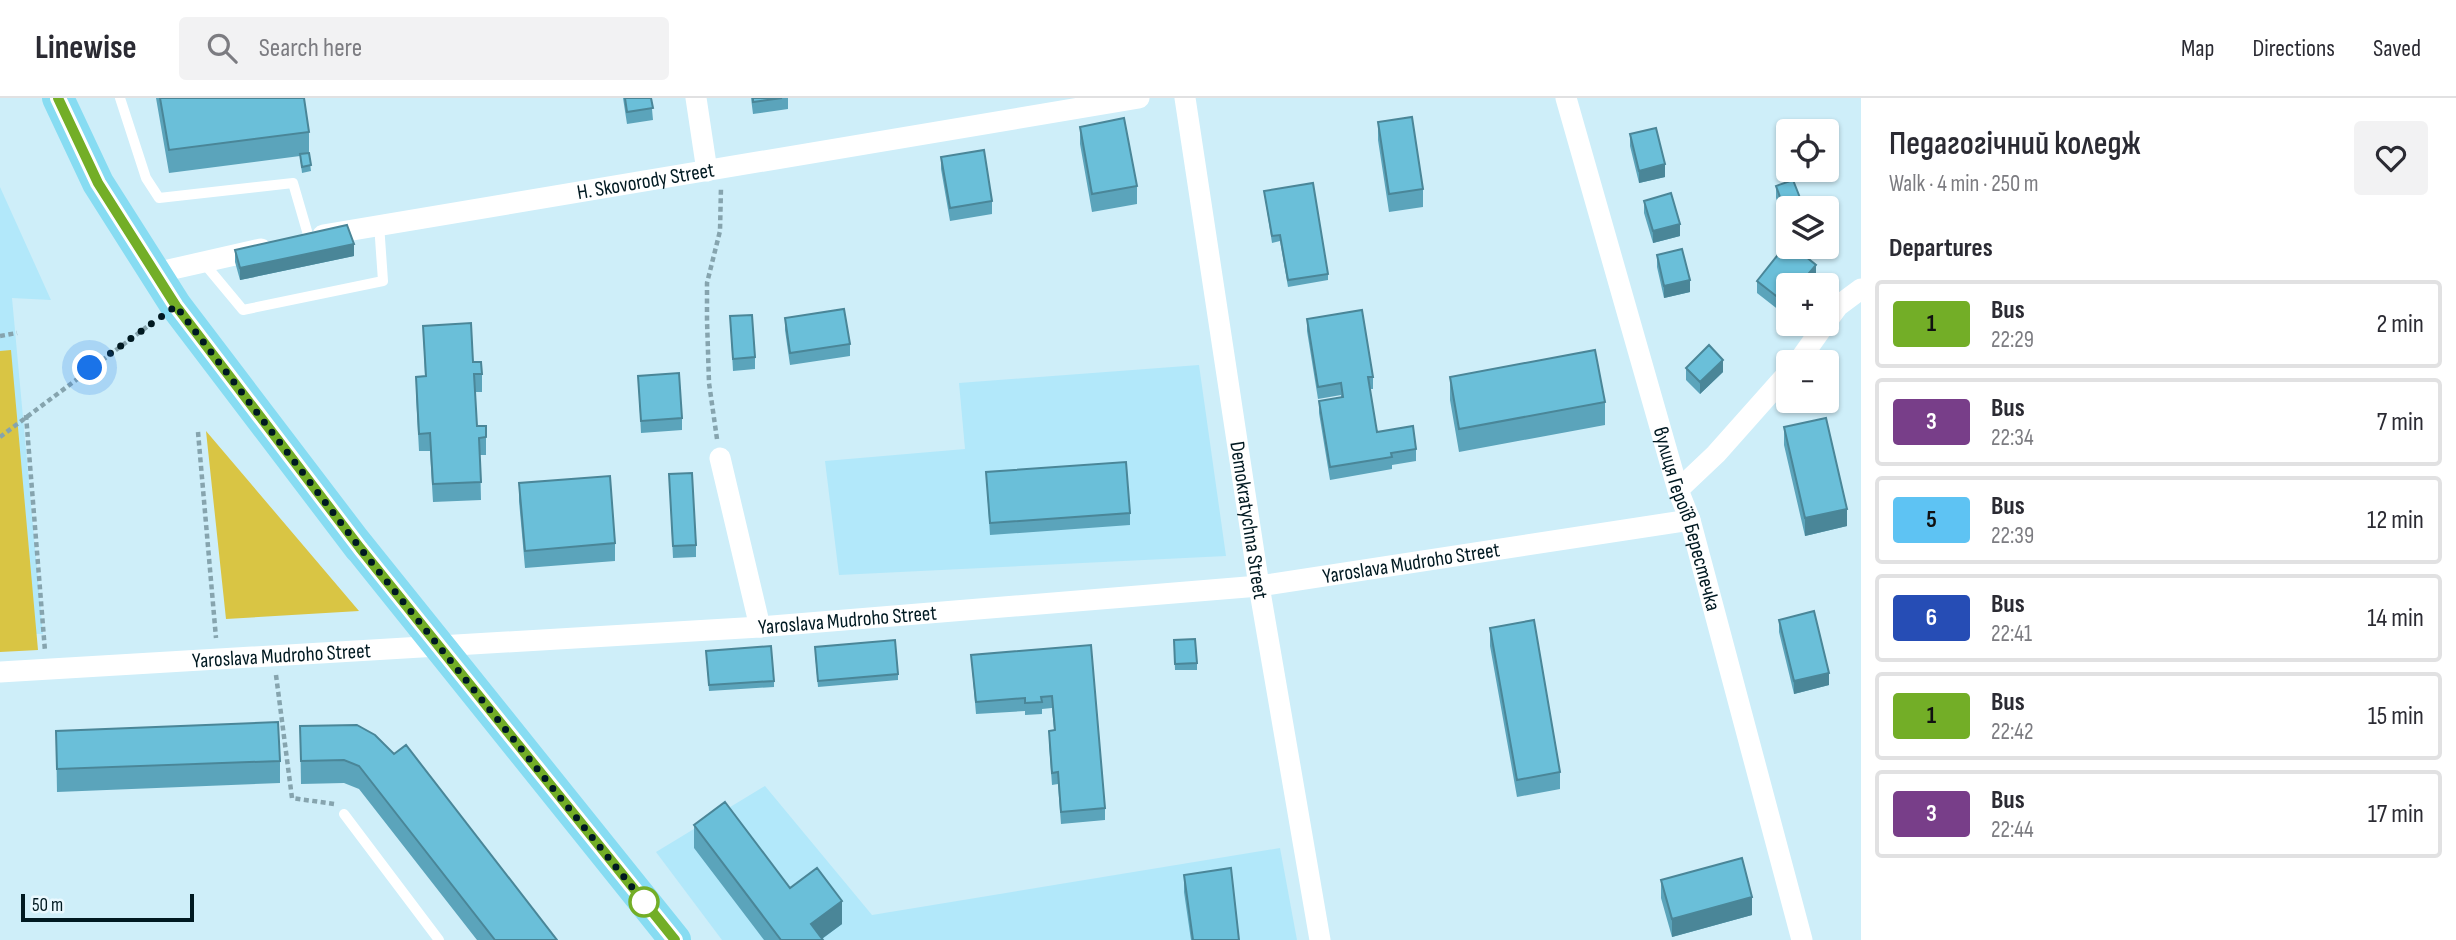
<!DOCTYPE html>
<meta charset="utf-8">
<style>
:root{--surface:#fff;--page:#f2f2f3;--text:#2b2b33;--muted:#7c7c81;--line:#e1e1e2}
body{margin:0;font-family:"Sofia Sans Condensed",sans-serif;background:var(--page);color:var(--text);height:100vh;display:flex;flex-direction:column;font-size:26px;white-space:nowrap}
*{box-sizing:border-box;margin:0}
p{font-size:23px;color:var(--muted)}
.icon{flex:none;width:38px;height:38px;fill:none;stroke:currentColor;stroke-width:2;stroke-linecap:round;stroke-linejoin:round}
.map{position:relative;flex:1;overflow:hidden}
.side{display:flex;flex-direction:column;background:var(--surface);width:595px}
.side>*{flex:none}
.badge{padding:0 14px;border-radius:5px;font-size:24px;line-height:46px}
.buttons{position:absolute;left:1776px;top:21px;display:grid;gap:14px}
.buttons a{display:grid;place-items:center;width:63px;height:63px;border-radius:7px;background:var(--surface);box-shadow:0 2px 5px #0004;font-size:35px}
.scale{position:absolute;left:21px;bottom:18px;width:173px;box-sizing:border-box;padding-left:7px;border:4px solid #001921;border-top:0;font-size:19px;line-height:24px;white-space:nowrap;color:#001921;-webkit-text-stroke:5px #e9f8fe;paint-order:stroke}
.you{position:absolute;width:35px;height:35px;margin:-18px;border:5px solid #fff;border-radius:50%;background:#1a73e8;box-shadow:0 0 0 10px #1a73e833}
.map>.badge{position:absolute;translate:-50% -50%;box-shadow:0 0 0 4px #fff}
h2{padding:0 28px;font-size:26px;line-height:63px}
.round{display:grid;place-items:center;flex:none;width:74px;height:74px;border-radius:7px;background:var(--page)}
.headline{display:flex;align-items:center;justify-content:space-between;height:119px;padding:0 28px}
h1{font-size:33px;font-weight:600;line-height:52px}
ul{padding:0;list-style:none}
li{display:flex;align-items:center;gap:21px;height:88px;margin:0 14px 10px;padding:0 14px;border:4px solid var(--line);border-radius:7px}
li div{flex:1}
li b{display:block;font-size:26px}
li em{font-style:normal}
li .badge{min-width:77px;font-weight:700;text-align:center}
header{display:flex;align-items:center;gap:42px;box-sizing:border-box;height:98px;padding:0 35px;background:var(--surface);border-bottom:2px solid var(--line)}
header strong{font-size:33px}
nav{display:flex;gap:38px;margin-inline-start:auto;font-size:24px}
.search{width:490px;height:63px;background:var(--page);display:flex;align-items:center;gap:18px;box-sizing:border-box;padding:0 24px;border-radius:7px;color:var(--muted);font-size:26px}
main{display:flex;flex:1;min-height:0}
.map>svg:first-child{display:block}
</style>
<header>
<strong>Linewise</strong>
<div class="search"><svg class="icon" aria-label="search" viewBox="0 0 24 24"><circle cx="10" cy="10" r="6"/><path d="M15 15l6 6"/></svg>Search here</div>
<nav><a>Map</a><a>Directions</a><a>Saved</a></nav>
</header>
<main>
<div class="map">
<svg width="1861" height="842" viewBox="0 0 1861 842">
<rect width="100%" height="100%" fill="#ceeef9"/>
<path fill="#b2e8fa" d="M 0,89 L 51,202 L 12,200 L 43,536 L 0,535 Z
M 1199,267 L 1226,458 L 839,477 L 825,363 L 965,351 L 959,285 Z
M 765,688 L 872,817 L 1280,750 L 1297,842 L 722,842 L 656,754 Z"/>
<path fill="#d9c544" d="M 11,252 L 38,552 L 0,554 L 0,253 Z
M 206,333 L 359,513 L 226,521 Z"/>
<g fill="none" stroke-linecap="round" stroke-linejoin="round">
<path stroke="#86a4ae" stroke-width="4.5" stroke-dasharray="5 3.5" stroke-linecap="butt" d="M 0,238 L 17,235
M 26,317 L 45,553
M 198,334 L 216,540
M 0,339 L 156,222
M 717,341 L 709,285 L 707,222 L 707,185 L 720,133 L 721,89
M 276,577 L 292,700 L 334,706"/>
<path stroke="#fff" stroke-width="10" d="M 120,0 L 146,80 L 159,100 L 293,85 L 309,140
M 203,164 L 243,212 L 383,183 L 379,126
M 344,716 L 439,842"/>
<g stroke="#fff" stroke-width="21">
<path d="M 696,0 L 707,73"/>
<path id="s1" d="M 1185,0 L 1259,488 L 1320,842"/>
<path id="s2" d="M 1566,0 L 1678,392 L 1690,422 L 1802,842"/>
<path id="s3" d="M 323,137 L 1139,0"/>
<path d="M 155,175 L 261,151"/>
<path d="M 1827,223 L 1838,208 L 1861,191"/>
<path d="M 1798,264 L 1825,226"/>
<path d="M 720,360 L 760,529"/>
<path d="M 1678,392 L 1716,356 L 1788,275"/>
<path id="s4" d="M 0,574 L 760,529 L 1259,488 L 1690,422"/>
</g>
<path stroke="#87dcf2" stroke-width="32" d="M 58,0 L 98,85 L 176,208 L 360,450
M 354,442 L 675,842"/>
</g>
<path fill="#5ba4bb" d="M 156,0 L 304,0 L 309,34 L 309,57 L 311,73 L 302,75 L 300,58 L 169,75 Z
M 623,0 L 651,0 L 653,22 L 627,26 Z
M 751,0 L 788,0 L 788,11 L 753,16 Z
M 1378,24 L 1423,91 L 1423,109 L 1389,114 L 1378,42 Z
M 1080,29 L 1137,88 L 1137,106 L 1092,114 L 1080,46 Z
M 1630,36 L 1665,79 L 1639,85 L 1630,48 Z
M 941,59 L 992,103 L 992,116 L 950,123 L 941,71 Z
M 1776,88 L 1788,110 L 1788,133 L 1776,100 Z
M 1264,93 L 1328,176 L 1328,182 L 1288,189 L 1280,143 L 1272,145 Z
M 1644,103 L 1680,138 L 1653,145 L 1644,115 Z
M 235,152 L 354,158 L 240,182 L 235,164 Z
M 1657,157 L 1690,194 L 1664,200 L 1657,169 Z
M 1816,179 L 1809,187 L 1788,187 L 1788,213 L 1785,217 L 1757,195 L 1757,183 Z
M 730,218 L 755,259 L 755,271 L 733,273 Z
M 785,220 L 850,246 L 850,258 L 790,267 L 785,232 Z
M 1307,221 L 1373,279 L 1373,291 L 1370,291 L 1377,334 L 1416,351 L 1416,363 L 1392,367 L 1392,371 L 1330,382 L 1319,315 L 1319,303 L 1341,299 L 1341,297 L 1318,301 L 1307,233 Z
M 423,228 L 473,264 L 482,276 L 482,294 L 475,294 L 477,328 L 486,339 L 486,357 L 480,357 L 481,402 L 433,404 L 430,353 L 419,353 L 416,296 L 416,279 L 425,278 Z
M 1686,270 L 1723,274 L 1700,296 L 1686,282 Z
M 638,278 L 682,320 L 682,332 L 641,335 Z
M 1450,279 L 1605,304 L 1605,327 L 1459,354 L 1450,302 Z
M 1784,329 L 1847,428 L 1805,438 L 1784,347 Z
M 986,374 L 1130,415 L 1130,427 L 990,437 Z
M 669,376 L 696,447 L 696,459 L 673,460 Z
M 519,385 L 615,445 L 615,463 L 525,470 L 519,403 Z
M 1779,522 L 1829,587 L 1794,596 L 1779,534 Z
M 1490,530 L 1560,674 L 1560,691 L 1517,699 L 1490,548 Z
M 1174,542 L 1197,565 L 1197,572 L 1175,572 Z
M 1091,547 L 1105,710 L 1105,722 L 1061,726 L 1058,686 L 1052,687 L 1049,645 L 1049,633 L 1054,632 L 1052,610 L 1042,611 L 1042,616 L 1025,617 L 1025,613 L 976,616 L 971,557 Z
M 706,553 L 774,583 L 774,589 L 709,593 Z
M 815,555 L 898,576 L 898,582 L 818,589 Z
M 357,627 L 557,842 L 477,842 L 359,691 L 344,685 L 301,686 L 300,628 Z
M 56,633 L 280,663 L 280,685 L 57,694 Z
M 694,727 L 842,826 L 822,841 L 823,842 L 764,842 L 694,750 Z
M 1184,777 L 1239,842 L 1191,842 L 1184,794 Z
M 1661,782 L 1752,817 L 1672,839 L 1661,800 Z"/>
<path fill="#4a8698" d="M 1665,66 L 1665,79 L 1639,85 L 1639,73 Z
M 1680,126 L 1680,138 L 1653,145 L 1653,133 Z
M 354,146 L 354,158 L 240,182 L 240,170 Z
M 1816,167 L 1816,179 L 1809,187 L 1799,187 Z
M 1690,182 L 1690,194 L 1664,200 L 1664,188 Z
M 1788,201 L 1788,213 L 1785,217 L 1785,205 Z
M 1723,262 L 1723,274 L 1700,296 L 1700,284 Z
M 1847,411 L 1847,428 L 1805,438 L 1805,420 Z
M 1829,575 L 1829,587 L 1794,596 L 1794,583 Z
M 1752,799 L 1752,817 L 1672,839 L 1672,821 Z
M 842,803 L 842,826 L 820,842 L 811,826 Z"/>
<path fill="#6abfd9" stroke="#4a8698" stroke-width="2" d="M 160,0 L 304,0 L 309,34 L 169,52 Z
M 625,0 L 651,0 L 653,10 L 627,14 Z
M 753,0 L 782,0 L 753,4 Z
M 1412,19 L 1423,91 L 1389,96 L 1378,24 Z
M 1124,20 L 1137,88 L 1092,96 L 1080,29 Z
M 1656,30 L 1665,66 L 1639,73 L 1630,36 Z
M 984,52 L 992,103 L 950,110 L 941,59 Z
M 309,55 L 311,67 L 302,69 L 300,56 Z
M 1793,82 L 1804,110 L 1788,110 L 1788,121 L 1776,88 Z
M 1313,85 L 1328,176 L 1288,182 L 1280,137 L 1272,138 L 1264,93 Z
M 1671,95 L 1680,126 L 1653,133 L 1644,103 Z
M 347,127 L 354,146 L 240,170 L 235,152 Z
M 1788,144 L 1788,149 L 1794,149 L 1816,167 L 1799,187 L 1788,187 L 1788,201 L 1785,205 L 1757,183 Z
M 1682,151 L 1690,182 L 1664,188 L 1657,157 Z
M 844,211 L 850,246 L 790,255 L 785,220 Z
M 1362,212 L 1373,279 L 1368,279 L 1377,334 L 1413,328 L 1416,351 L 1391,355 L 1392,359 L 1330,369 L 1319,303 L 1343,299 L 1341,285 L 1318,289 L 1307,221 Z
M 752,217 L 755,259 L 733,261 L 730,218 Z
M 471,225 L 473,264 L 481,264 L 482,276 L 474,276 L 477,328 L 486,328 L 486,339 L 479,340 L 481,384 L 433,386 L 430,335 L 419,336 L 416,279 L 426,278 L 423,228 Z
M 1709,247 L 1723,262 L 1700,284 L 1686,270 Z
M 1595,252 L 1605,304 L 1459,331 L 1450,279 Z
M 679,275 L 682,320 L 641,323 L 638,278 Z
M 1826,320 L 1847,411 L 1805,420 L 1784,329 Z
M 1126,364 L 1130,415 L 990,425 L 986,374 Z
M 692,375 L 696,447 L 673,448 L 669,376 Z
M 610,378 L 615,445 L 525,453 L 519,385 Z
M 1814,513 L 1829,575 L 1794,583 L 1779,522 Z
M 1534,522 L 1560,674 L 1517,682 L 1490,530 Z
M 1195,541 L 1197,565 L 1175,566 L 1174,542 Z
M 895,542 L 898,576 L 818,583 L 815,549 Z
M 1091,547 L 1105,710 L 1061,714 L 1058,674 L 1052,675 L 1049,633 L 1055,632 L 1052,598 L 1041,599 L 1042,604 L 1025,605 L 1025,600 L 976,604 L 971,557 Z
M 771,548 L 774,583 L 709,587 L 706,553 Z
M 278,624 L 280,663 L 57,671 L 56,633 Z
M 357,627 L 375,637 L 394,656 L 406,647 L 557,842 L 495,842 L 359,668 L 344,662 L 301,663 L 300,628 Z
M 725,704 L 790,790 L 817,770 L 842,803 L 811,826 L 823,842 L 781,842 L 694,727 Z
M 1742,760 L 1752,799 L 1672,821 L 1661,782 Z
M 1231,770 L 1239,842 L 1193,842 L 1184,777 Z"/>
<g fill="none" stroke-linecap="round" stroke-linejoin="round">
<defs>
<path id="line" d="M 58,0 L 98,85 L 176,208 L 360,450 L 675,842"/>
</defs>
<use href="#line" stroke="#fff" stroke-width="16"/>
<use href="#line" stroke="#73ae27" stroke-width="10"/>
<path stroke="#001921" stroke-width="7" stroke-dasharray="0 12.6" d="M 90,270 L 176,208 L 360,450 L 644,804"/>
</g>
<circle fill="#fff" stroke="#73ae27" stroke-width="3.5" cx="644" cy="804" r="14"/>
<g text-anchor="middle" stroke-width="6" stroke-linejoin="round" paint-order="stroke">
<g font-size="21" fill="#001921" stroke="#e9f8fe">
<text dy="7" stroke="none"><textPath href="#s3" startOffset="327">H. Skovorody Street</textPath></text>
<text dy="7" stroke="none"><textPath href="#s2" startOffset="438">вулиця Героїв Берестечка</textPath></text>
<text dy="7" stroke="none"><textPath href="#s1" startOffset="427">Demokratychna Street</textPath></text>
<text dy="7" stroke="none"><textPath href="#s4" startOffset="1416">Yaroslava Mudroho Street</textPath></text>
<text dy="7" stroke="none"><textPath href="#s4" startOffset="849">Yaroslava Mudroho Street</textPath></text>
<text dy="7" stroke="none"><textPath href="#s4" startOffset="282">Yaroslava Mudroho Street</textPath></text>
</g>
</g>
</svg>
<div class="buttons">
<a><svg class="icon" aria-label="locate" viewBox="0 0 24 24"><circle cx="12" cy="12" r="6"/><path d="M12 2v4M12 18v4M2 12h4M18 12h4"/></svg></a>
<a><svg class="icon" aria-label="layers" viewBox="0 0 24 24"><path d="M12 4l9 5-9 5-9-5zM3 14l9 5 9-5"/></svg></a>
<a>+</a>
<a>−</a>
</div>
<div class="scale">50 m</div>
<div class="you" style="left:90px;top:270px"></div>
</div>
<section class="side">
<div class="headline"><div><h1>Педагогічний коледж</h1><p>Walk · 4 min · 250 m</p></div><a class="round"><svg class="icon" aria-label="heart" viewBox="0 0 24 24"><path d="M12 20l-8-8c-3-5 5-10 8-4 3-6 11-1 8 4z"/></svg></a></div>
<h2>Departures</h2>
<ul>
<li><span class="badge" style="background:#73ae27;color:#111">1</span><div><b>Bus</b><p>22:29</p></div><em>2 min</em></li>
<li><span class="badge" style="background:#783e89;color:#fff">3</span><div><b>Bus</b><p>22:34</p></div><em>7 min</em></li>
<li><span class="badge" style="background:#5ec3f3;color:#111">5</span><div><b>Bus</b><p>22:39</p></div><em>12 min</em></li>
<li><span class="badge" style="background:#264db5;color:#fff">6</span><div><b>Bus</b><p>22:41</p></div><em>14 min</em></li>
<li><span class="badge" style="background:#73ae27;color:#111">1</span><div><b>Bus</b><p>22:42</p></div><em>15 min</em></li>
<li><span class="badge" style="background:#783e89;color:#fff">3</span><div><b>Bus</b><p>22:44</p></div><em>17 min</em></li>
</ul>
</section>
</main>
